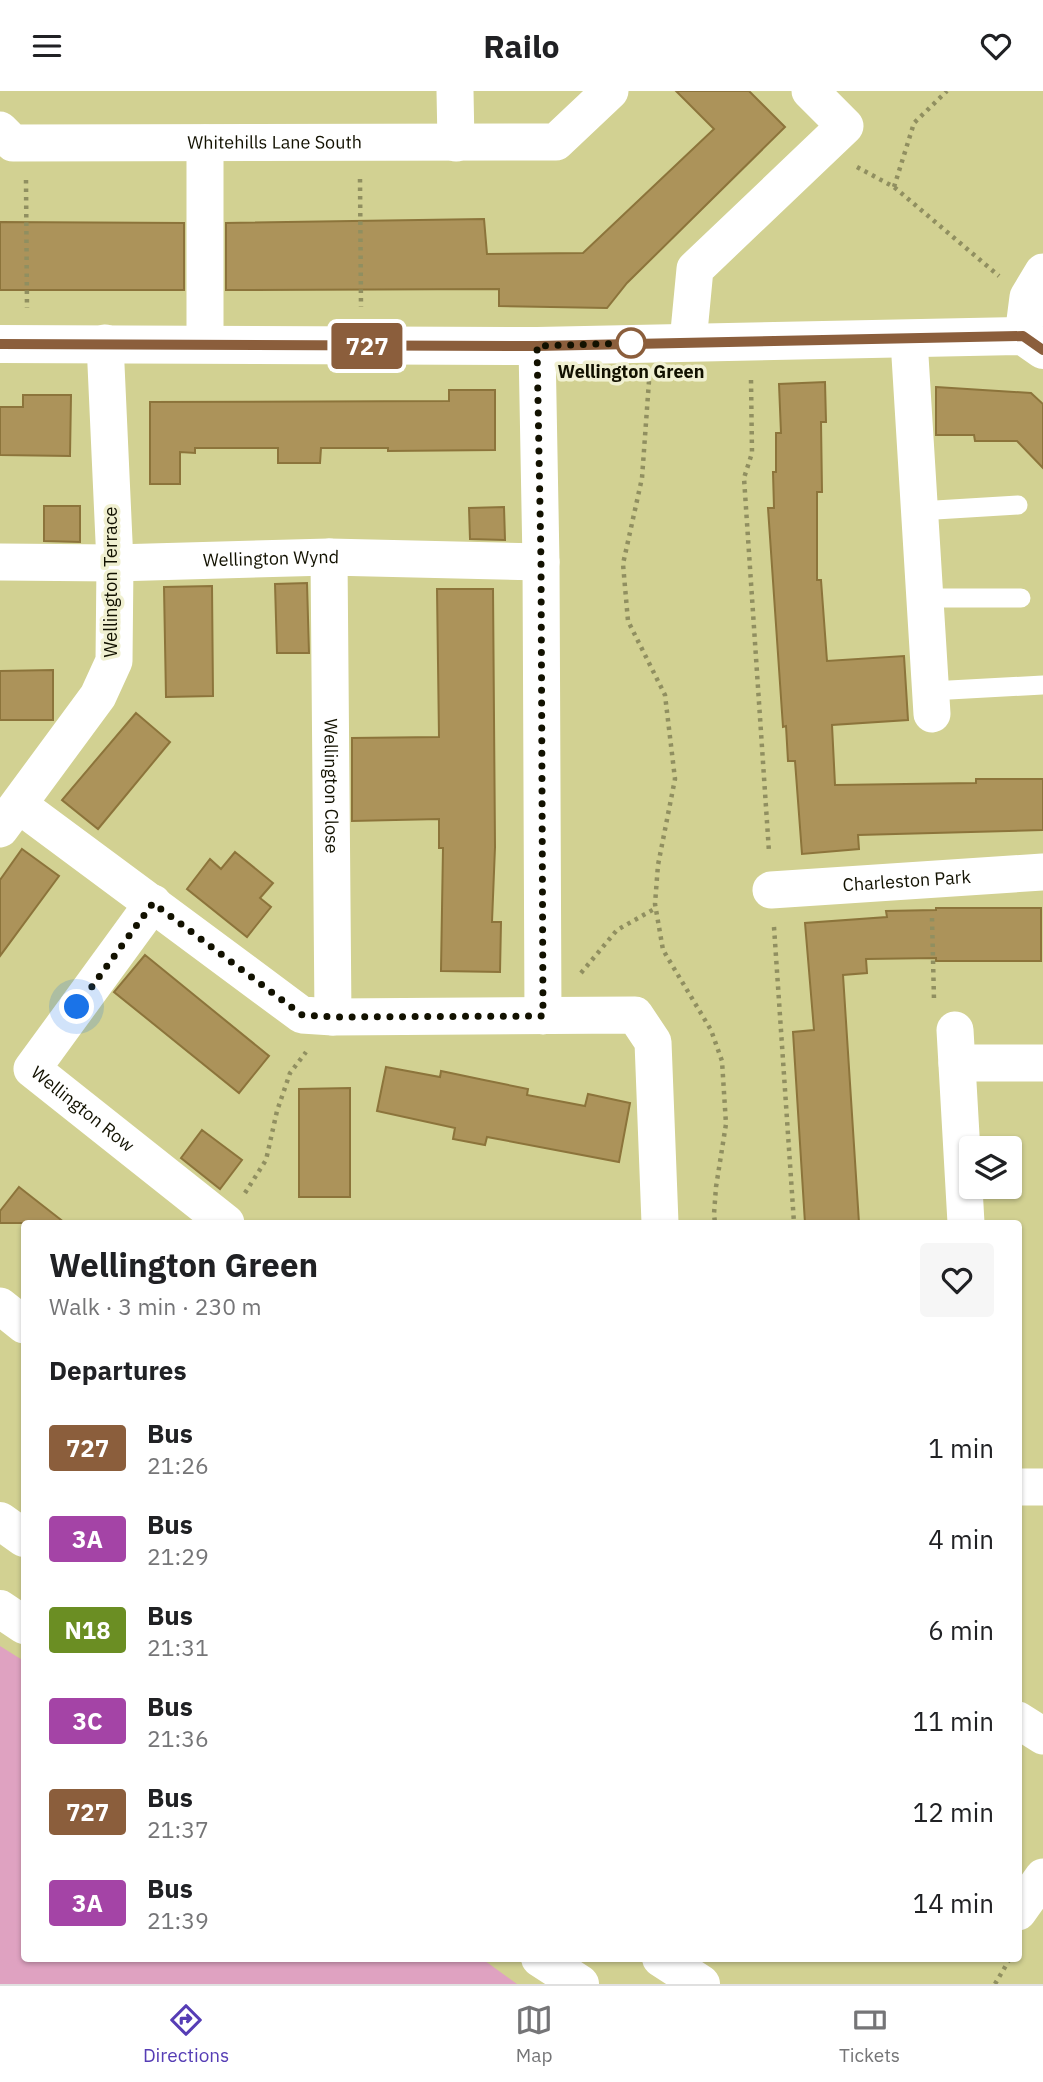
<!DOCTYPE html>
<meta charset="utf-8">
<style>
:root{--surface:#fff;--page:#f6f6f6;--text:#202124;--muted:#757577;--line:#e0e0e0;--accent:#563db5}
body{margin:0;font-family:"IBM Plex Sans",sans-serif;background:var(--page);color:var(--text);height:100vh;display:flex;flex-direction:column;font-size:26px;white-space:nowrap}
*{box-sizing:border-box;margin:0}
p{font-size:23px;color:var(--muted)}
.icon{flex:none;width:38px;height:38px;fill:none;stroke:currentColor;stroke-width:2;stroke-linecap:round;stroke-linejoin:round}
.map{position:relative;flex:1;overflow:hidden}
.side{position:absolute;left:21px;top:1129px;width:1001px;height:742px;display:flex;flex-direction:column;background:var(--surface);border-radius:7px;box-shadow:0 2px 5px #0004}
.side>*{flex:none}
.badge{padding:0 14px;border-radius:5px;font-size:24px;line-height:46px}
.tools{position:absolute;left:959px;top:1045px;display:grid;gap:14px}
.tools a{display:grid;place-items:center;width:63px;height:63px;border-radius:7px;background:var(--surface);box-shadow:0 2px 5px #0004;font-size:35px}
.you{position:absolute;width:35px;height:35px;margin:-18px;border:5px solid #fff;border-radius:50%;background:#1a73e8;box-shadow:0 0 0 10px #1a73e833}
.map>.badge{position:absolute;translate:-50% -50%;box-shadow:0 0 0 4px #fff}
h2{padding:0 28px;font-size:26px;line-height:63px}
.round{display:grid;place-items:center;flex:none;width:74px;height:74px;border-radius:7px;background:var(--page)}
.summary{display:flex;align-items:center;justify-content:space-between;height:119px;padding:0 28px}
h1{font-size:33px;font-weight:700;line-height:52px}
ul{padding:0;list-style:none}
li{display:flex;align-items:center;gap:21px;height:91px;padding:0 28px}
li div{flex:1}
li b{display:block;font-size:26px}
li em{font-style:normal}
li .badge{min-width:77px;font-weight:700;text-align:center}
header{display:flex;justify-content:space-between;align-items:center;height:91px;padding:0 28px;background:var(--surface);font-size:32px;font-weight:700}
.tab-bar{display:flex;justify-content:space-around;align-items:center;height:98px;border-top:2px solid var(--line);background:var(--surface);font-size:19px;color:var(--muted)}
.tab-bar a{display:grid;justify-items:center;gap:4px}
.tab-bar .selected{color:var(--accent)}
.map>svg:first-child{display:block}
</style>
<header><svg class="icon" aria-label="menu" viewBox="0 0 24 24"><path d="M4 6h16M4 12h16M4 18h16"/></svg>Railo<svg class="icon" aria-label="heart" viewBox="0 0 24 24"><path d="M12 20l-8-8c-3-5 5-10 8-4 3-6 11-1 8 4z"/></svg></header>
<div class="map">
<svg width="1043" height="1893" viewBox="0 0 1043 1893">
<rect width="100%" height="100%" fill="#d2d192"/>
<path fill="#dfa2c1" d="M 0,1555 L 24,1570 L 24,1867 L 481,1867 L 517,1893 L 0,1893 Z"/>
<path fill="#ac935a" stroke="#8c743b" stroke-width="2" d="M 676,0 L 749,0 L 785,36 L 627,192 L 607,217 L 499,215 L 499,198 L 226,199 L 226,132 L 484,128 L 487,163 L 583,162 L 714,38 Z
M 0,131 L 184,132 L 184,199 L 0,199 Z
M 825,291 L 826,331 L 821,331 L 822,401 L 817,401 L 817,489 L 821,489 L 827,570 L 904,565 L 908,629 L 832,634 L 835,694 L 976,692 L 976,688 L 1043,688 L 1043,739 L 858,744 L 859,758 L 802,763 L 795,670 L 788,670 L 786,635 L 783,636 L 768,417 L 774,417 L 773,381 L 776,381 L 776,342 L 781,342 L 779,293 Z
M 936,296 L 1031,302 L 1043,313 L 1043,377 L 1017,350 L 975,350 L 974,344 L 936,344 Z
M 449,299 L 495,299 L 495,359 L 388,360 L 388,357 L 321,357 L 320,372 L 278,372 L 278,357 L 195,357 L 195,362 L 180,361 L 180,393 L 150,393 L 150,311 L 449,310 Z
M 23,304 L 71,304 L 70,365 L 0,364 L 0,316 L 23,316 Z
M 44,415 L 80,415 L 80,451 L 44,450 Z
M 504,416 L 505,449 L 470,448 L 469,417 Z
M 307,492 L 309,562 L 277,562 L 275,493 Z
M 212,495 L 213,605 L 166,606 L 164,496 Z
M 437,498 L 493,498 L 495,756 L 492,831 L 501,831 L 500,881 L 441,880 L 443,757 L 439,757 L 439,728 L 352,730 L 352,647 L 439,646 Z
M 53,579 L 53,629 L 0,629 L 0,580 Z
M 136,622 L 170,651 L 98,738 L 62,709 Z
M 22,758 L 59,785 L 0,865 L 0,789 Z
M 235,761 L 273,792 L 260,807 L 271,816 L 247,846 L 187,798 L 210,768 L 221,778 Z
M 936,817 L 1041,817 L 1041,870 L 936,870 L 936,867 L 866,868 L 867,882 L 843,884 L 859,1132 L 805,1132 L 793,941 L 814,939 L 805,832 L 887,826 L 886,820 L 936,819 Z
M 145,864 L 269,965 L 239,1002 L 114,901 Z
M 386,976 L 440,986 L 441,980 L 484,989 L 528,998 L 527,1004 L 585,1015 L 588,1003 L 630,1012 L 619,1071 L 487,1046 L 485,1054 L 453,1048 L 455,1037 L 377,1020 Z
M 350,997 L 350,1106 L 299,1106 L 299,998 Z
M 202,1039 L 242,1069 L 220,1098 L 181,1067 Z
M 19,1096 L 33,1107 L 65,1132 L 0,1132 L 0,1120 Z"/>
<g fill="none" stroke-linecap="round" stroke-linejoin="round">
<path stroke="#908f60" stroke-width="4.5" stroke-dasharray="3.5 5" stroke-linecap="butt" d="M 857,76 L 894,96 L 999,185
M 360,88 L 361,216
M 26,89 L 27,217
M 894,96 L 914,32 L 947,0
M 751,289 L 752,362 L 744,387 L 769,761
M 649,290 L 642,387 L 623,473 L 628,530 L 665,604 L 675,688 L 658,774 L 655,813 L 663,859 L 711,939 L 722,970 L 726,1033 L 716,1096 L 714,1123 L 715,1132
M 932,827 L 934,909
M 774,836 L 794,1132
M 581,882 L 617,839 L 656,817
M 245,1102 L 266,1069 L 277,1020 L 290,982 L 306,961
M 995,1893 L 1008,1871 L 1008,1867"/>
<path stroke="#fff" stroke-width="19" d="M 919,420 L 1018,414
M 926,507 L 1021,507
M 931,600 L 1043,594"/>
<g stroke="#fff" stroke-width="37">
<path d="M 455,0 L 456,52"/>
<path id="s1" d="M 0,39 L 13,52 L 556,51 L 610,0"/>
<path d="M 205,52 L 205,253"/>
<path d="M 1023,245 L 1028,206 L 1043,181"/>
<path d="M 909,249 L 932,623"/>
<path d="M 688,251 L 695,178 L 845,35 L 810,0"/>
<path d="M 537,255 L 541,471 L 543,925"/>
<path id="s2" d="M 329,466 L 333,926"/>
<path id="s3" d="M 0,471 L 115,472 L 329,466 L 541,471"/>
<path d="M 19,714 L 302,924 L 333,926 L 635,924 L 653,951 L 660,1132"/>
<path d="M 0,738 L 98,605 L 114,570 L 115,472 L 105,252"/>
<path id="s4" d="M 771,799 L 1043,781"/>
<path id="s5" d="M 153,812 L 32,978 L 226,1132"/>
<path d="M 955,939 L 966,1132"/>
<path d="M 957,972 L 1043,972"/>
<path d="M 0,1215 L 24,1234"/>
<path d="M 1018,1396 L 1043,1396"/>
<path d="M 1018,1629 L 1043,1645"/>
<path d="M 1018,1821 L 1043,1786"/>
</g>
<path stroke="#fff" stroke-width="38" d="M 0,253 L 537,255 L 1023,245 L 1043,259"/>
<path stroke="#fff" stroke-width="38" d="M 0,1430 L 24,1447
M 0,1518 L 24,1534
M 540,1867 L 580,1893
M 661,1867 L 701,1893"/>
</g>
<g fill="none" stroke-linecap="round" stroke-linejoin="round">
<defs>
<path id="line" d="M 0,253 L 537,255 L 1023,245 L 1043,259"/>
</defs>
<use href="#line" stroke="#fff" stroke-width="16"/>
<use href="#line" stroke="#8b5e3c" stroke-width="10"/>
<path stroke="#121100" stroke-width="7" stroke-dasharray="0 12.6" d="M 77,916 L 153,812 L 302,924 L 333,926 L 543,925 L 541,471 L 537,255 L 631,252"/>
</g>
<circle fill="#fff" stroke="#8b5e3c" stroke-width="3.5" cx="631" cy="252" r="14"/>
<g text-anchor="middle" stroke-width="7" stroke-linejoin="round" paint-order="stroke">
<g font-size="18" fill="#121100" stroke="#f0f0d1">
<text dy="6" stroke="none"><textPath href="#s1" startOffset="280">Whitehills Lane South</textPath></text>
<text dy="6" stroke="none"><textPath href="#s3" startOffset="271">Wellington Wynd</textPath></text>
<text transform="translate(111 491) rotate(-90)" y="6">Wellington Terrace</text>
<text dy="6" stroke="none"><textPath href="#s2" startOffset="229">Wellington Close</textPath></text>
<text dy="6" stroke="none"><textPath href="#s4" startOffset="136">Charleston Park</textPath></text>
<text dy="6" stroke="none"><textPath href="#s5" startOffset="270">Wellington Row</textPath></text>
</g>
<g font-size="18" font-weight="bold" fill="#121100" stroke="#f0f0d1">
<text x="631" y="287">Wellington Green</text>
</g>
</g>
</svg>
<div class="tools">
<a><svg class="icon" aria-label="layers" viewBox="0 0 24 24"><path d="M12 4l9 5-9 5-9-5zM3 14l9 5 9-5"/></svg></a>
</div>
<div class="you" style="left:77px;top:916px"></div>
<b class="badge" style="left:367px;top:255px;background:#8b5e3c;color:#fff">727</b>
<section class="side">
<div class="summary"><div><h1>Wellington Green</h1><p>Walk · 3 min · 230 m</p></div><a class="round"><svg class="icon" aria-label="heart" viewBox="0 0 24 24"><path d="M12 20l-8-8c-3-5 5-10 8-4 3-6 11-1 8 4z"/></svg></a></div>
<h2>Departures</h2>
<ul>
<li><span class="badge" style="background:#8b5e3c;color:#fff">727</span><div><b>Bus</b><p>21:26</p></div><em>1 min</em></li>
<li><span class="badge" style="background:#a444a6;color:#fff">3A</span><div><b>Bus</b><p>21:29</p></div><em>4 min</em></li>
<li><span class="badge" style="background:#6b8e23;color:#fff">N18</span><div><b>Bus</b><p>21:31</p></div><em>6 min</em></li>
<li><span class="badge" style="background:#a444a6;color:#fff">3C</span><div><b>Bus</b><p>21:36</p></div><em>11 min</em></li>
<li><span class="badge" style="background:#8b5e3c;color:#fff">727</span><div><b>Bus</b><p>21:37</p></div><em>12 min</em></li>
<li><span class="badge" style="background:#a444a6;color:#fff">3A</span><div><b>Bus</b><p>21:39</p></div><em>14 min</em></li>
</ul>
</section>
</div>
<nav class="tab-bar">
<a class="selected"><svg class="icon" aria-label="directions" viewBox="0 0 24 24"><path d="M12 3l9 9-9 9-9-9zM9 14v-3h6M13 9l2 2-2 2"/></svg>Directions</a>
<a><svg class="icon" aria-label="map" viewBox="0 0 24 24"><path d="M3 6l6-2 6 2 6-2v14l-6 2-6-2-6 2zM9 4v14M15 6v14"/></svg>Map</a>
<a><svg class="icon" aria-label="tickets" viewBox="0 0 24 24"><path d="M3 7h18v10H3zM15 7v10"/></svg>Tickets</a>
</nav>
